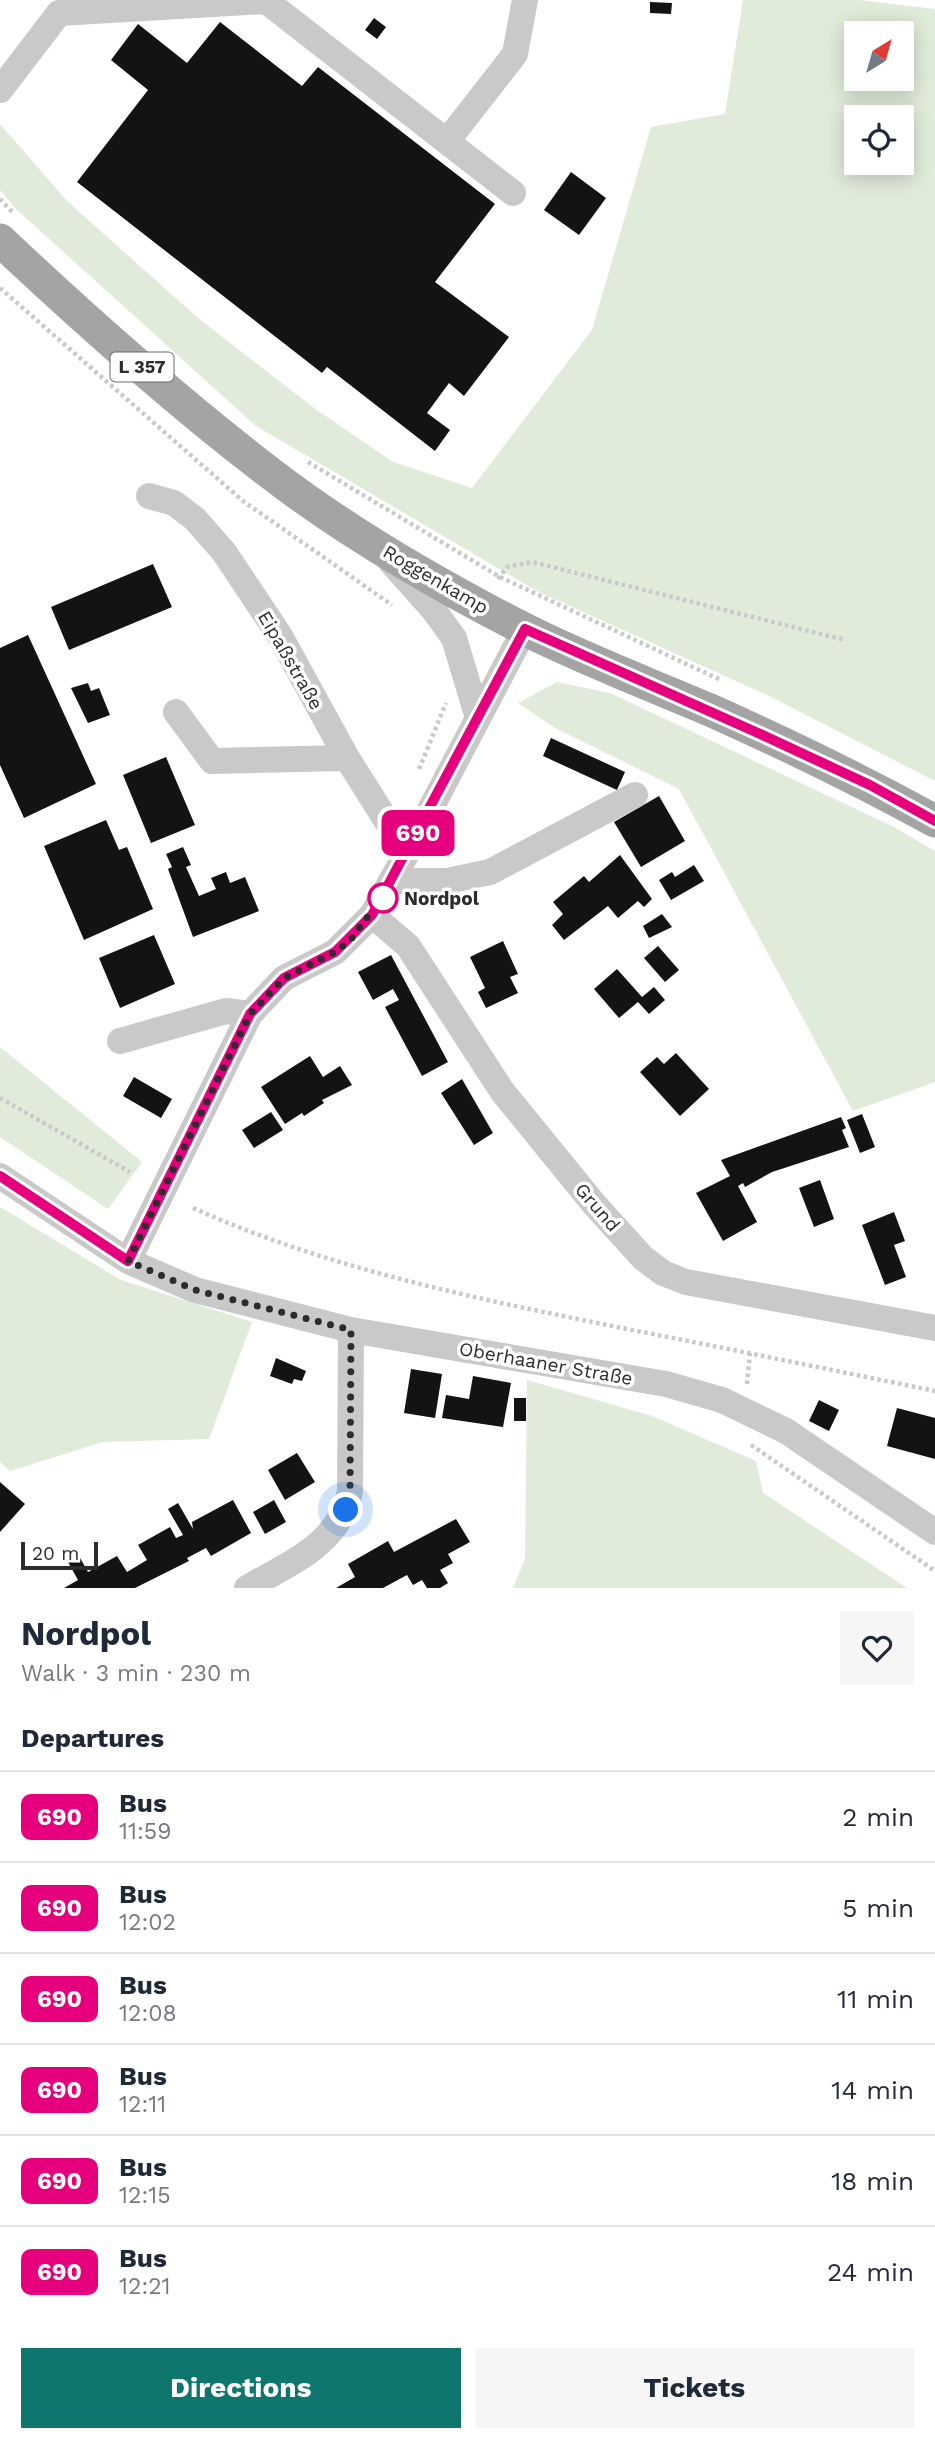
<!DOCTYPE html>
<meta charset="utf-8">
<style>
:root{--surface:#fff;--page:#f6f6f7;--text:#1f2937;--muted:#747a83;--line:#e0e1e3;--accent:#0f766e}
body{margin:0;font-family:"Work Sans",sans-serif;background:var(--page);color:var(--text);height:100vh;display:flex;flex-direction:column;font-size:26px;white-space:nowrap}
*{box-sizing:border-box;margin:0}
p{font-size:23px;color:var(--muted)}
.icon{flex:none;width:38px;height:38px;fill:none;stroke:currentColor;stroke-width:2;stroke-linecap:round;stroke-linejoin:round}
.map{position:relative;height:1588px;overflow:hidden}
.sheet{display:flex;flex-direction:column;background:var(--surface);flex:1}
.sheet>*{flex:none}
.badge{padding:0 14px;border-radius:10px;font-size:24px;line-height:46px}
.needle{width:46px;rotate:37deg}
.tools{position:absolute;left:844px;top:21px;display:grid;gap:14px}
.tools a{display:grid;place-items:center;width:70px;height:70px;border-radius:0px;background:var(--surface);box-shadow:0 4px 18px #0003;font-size:35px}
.scale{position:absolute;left:21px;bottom:18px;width:77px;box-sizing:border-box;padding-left:7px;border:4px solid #2c2c2c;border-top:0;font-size:19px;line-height:24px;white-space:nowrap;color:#2c2c2c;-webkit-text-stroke:5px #fff;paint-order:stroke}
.you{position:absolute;width:35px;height:35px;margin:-18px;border:5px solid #fff;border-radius:50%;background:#1a73e8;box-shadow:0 0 0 10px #1a73e833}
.map>.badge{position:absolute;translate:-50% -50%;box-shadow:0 0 0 4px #fff}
h2{padding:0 21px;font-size:26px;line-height:63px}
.round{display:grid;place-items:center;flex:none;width:74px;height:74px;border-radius:0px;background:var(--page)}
.headline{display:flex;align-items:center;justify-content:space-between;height:119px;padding:0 21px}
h1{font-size:33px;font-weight:700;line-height:52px}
.action{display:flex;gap:14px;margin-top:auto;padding:14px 21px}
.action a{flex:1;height:80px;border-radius:0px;background:var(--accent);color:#fff;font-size:28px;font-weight:700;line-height:80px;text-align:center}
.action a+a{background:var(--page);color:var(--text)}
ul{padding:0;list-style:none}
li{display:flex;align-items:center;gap:21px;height:91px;padding:0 21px;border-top:2px solid var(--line)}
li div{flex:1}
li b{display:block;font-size:26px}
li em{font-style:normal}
li .badge{min-width:77px;font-weight:700;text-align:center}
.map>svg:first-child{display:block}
</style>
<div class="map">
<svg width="935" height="1588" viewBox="0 0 935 1588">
<rect width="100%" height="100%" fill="#fff"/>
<path fill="#e0ebd9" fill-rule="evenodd" d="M 743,0 L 859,0 L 935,9 L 935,781 L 769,696 L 537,591 L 256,426 L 15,208 L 0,190 L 0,124 L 67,201 L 198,318 L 314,408 L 393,462 L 472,488 L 592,330 L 651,127 L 725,114 ZM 856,33 L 901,33 L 901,79 L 856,79 ZM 856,117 L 901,117 L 901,163 L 856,163 Z
M 557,682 L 610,693 L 894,827 L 935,851 L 935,1082 L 853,1111 L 679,789 L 555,728 L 518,703 Z
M 0,1047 L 142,1162 L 108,1209 L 0,1137 Z
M 0,1207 L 121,1280 L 252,1322 L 209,1439 L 103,1442 L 10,1471 L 0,1462 Z
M 527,1380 L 652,1416 L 756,1461 L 763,1493 L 907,1588 L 513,1588 L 525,1559 Z"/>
<path fill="#131313" d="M 650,2 L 672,3 L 671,14 L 650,13 Z
M 374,18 L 386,27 L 377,39 L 365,30 Z
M 220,22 L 302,86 L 318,67 L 495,204 L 435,282 L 509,337 L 464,396 L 449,383 L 427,413 L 450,430 L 435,451 L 327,367 L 322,373 L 77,182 L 148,90 L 111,60 L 138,24 L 187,63 Z
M 571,172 L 606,198 L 579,235 L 544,210 Z
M 153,564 L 172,607 L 69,650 L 51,607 Z
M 28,635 L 96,784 L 24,818 L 0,765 L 0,648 Z
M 88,683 L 91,691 L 99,688 L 110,715 L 88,723 L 71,688 Z
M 551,738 L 625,772 L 617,790 L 543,756 Z
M 166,757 L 195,825 L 151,843 L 123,775 Z
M 659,796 L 685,841 L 641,867 L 614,822 Z
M 106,820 L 119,850 L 127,847 L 153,909 L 84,940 L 44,846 Z
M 183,847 L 191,865 L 186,867 L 199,896 L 216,889 L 211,878 L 226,872 L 230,883 L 245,877 L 259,911 L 193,937 L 168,869 L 172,867 L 166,854 Z
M 620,855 L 652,899 L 644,907 L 638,901 L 618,918 L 608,906 L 564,940 L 552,925 L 563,914 L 553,902 L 584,876 L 589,882 Z
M 694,865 L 704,881 L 671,900 L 659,880 L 672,872 L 675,877 Z
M 662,914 L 672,927 L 649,938 L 643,926 Z
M 154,935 L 175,984 L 120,1008 L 99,958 Z
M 503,941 L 518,974 L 510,977 L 518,993 L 486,1008 L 478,992 L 485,988 L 470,957 Z
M 658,946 L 679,970 L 665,982 L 644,958 Z
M 391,955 L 448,1062 L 422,1076 L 385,1007 L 399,1000 L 393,989 L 373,1000 L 358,972 Z
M 617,969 L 642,997 L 654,987 L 665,1000 L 649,1014 L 638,1002 L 619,1018 L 594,989 Z
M 676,1053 L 709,1089 L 680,1116 L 640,1072 L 657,1057 L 664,1064 Z
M 310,1056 L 323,1077 L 340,1066 L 352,1085 L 322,1100 L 324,1103 L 304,1116 L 302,1113 L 285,1124 L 261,1087 Z
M 134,1077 L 172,1099 L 161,1118 L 123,1096 Z
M 462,1079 L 493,1133 L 474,1145 L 441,1093 Z
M 271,1112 L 283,1130 L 254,1148 L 242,1130 Z
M 862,1114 L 875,1147 L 860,1153 L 847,1120 Z
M 841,1117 L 846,1128 L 842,1130 L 849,1147 L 772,1172 L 745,1187 L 743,1183 L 738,1186 L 757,1222 L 723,1241 L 696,1193 L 730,1176 L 721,1160 Z
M 820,1180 L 834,1219 L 814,1227 L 799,1188 Z
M 894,1212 L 905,1241 L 894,1245 L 906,1277 L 885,1285 L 862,1225 Z
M 276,1358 L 306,1371 L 302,1381 L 294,1379 L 292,1384 L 270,1376 Z
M 411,1369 L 442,1374 L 435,1418 L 404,1413 Z
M 473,1376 L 511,1383 L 503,1427 L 442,1418 L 446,1395 L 469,1399 Z
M 514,1398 L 526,1398 L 526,1421 L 514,1421 Z
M 819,1400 L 839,1410 L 829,1431 L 809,1421 Z
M 897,1408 L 935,1418 L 935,1459 L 887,1446 Z
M 297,1453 L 315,1482 L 285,1500 L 268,1470 Z
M 0,1482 L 25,1504 L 0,1532 Z
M 233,1500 L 251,1533 L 211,1556 L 206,1548 L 187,1558 L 189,1561 L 135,1588 L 64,1588 L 78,1580 L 68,1562 L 79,1556 L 88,1572 L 117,1556 L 127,1572 L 147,1560 L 138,1545 L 170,1527 L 176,1538 L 183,1535 L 168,1509 L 178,1503 L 193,1529 L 192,1522 Z
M 274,1500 L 286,1522 L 265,1534 L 253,1512 Z
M 456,1519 L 470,1542 L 448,1554 L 453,1563 L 440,1570 L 448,1583 L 440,1588 L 427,1588 L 422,1580 L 413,1585 L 407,1575 L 383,1588 L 336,1588 L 355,1577 L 348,1564 L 388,1541 L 394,1552 Z"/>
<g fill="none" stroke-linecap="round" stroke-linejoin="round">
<path stroke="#c9c9c9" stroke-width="4.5" stroke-dasharray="3.5 3.5" stroke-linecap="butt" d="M 0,199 L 14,214
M 0,288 L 243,501 L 392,605
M 308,462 L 500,577 L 721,680
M 498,579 L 507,567 L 532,562 L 845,640
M 419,769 L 446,703
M 0,1098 L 130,1172
M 193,1208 C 327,1268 469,1297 612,1326 C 720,1347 827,1369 935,1391
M 747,1384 L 750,1353
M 751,1445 L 935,1571"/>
<path stroke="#c9c9c9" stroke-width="26" d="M 0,90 L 59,13 L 266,1 L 513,193
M 448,140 L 515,54 L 525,0
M 149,496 L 174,503 L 195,519 L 224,552 L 280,636 L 347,758 L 393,831 L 411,846
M 391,562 L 433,609 L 454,638 L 478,718
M 176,712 L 212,761 L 347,758
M 392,881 L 447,881 L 490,872 L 635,795
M 372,915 L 408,946 L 502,1091 L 594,1204 L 643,1258 L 663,1273 L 686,1282 L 935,1328
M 120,1041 L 226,1011 L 250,1014
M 0,1176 L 128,1261 L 195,1290 L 351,1330 L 666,1384 L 722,1400 L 786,1431 L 935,1532
M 128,1261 L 250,1014 L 284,978 L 335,952 L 372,915 L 411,846 L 525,629
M 247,1588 C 290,1563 340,1544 350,1491 L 351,1330"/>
<path stroke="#a4a4a4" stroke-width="33" d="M 0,240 C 86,321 176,401 270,473 C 348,533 438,585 526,630 C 586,660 649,684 710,710 C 786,744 862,781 935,821"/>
</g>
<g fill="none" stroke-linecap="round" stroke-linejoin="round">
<defs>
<path id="line" d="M 0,1176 L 128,1261 L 250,1014 L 284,978 L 335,952 L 372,915 L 525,629 L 758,733 L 870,785 L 935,821"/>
</defs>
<use href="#line" stroke="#fff" stroke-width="16"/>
<use href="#line" stroke="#e6007e" stroke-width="10"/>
<path stroke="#2c2c2c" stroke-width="7" stroke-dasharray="0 12.6" d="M 346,1510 L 350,1491 L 351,1330 L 195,1290 L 128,1261 L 250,1014 L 284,978 L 335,952 L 351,939 L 384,895 L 383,898"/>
</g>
<circle fill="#fff" stroke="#e6007e" stroke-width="3.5" cx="383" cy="898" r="14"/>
<g text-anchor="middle" stroke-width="7" stroke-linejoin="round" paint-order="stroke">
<rect fill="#fff" stroke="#6b6b6b" stroke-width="2" x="110.5" y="352.5" width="63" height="29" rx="5"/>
<g font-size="18" font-weight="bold" fill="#2c2c2c">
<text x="142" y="373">L 357</text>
</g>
<g font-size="19" fill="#2c2c2c" stroke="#fff">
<text transform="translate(436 579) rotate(30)" y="7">Roggenkamp</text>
<text transform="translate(291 660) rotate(60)" y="7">Eipaßstraße</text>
<text transform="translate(598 1207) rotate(49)" y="7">Grund</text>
<text transform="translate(546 1363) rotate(10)" y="7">Oberhaaner Straße</text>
</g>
<g font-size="19" font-weight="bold" fill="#2c2c2c" stroke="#fff" text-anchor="start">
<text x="404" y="905">Nordpol</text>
</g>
</g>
</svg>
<div class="tools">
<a><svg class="needle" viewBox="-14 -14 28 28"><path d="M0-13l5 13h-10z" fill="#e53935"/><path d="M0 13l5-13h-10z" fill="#747a83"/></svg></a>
<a><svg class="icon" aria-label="locate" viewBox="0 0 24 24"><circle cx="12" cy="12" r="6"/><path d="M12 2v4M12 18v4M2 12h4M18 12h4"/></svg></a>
</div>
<div class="scale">20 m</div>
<div class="you" style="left:346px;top:1510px"></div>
<b class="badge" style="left:418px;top:833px;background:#e6007e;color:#fff">690</b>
</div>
<section class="sheet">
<div class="headline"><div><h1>Nordpol</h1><p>Walk · 3 min · 230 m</p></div><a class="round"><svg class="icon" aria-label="heart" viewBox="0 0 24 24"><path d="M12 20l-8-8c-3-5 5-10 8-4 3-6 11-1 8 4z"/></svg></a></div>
<h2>Departures</h2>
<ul>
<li><span class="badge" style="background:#e6007e;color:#fff">690</span><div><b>Bus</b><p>11:59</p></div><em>2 min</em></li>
<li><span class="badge" style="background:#e6007e;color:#fff">690</span><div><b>Bus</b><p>12:02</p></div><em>5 min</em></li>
<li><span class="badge" style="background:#e6007e;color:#fff">690</span><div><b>Bus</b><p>12:08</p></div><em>11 min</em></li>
<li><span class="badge" style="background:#e6007e;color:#fff">690</span><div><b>Bus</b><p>12:11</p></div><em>14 min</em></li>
<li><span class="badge" style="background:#e6007e;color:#fff">690</span><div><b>Bus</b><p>12:15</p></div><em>18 min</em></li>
<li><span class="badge" style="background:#e6007e;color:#fff">690</span><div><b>Bus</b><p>12:21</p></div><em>24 min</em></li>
</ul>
<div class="action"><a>Directions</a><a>Tickets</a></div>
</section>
